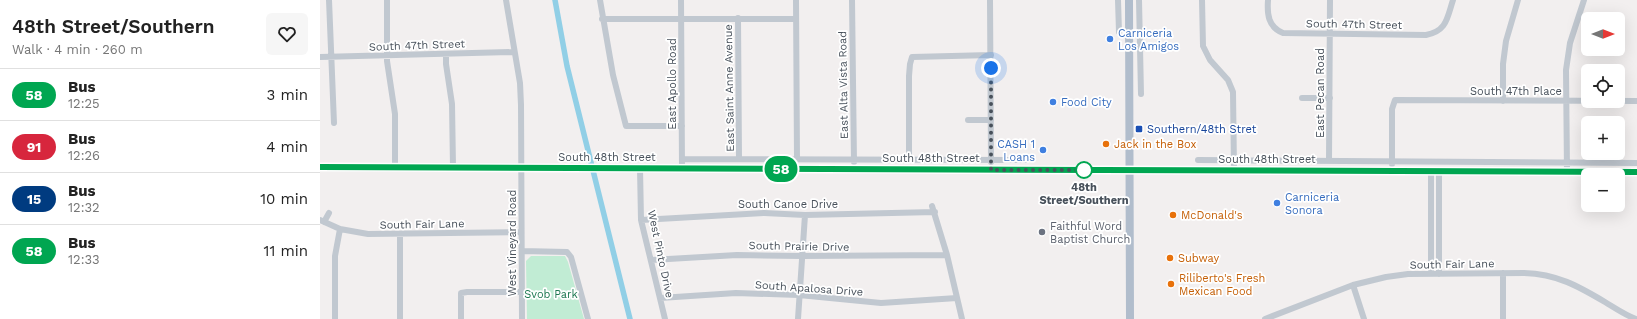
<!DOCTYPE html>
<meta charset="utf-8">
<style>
:root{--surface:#fff;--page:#f6f6f6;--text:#222;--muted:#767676;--line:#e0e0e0}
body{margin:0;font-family:"Work Sans",sans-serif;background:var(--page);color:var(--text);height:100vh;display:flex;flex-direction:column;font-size:15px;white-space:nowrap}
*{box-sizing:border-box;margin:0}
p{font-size:13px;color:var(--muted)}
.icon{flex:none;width:22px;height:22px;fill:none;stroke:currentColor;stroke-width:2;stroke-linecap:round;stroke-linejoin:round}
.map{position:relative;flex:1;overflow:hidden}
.sheet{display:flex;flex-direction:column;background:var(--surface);width:320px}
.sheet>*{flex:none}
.badge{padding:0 8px;border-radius:13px;font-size:14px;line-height:26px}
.needle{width:26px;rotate:90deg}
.tools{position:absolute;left:1261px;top:12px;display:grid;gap:8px}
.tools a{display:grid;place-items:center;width:44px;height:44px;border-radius:6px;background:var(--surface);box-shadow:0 4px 16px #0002;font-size:20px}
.you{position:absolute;width:20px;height:20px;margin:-10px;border:3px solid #fff;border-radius:50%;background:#1a73e8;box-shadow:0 0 0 6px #1a73e833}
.map>.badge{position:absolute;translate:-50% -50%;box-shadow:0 0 0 2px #fff}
.round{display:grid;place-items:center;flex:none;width:42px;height:42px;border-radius:6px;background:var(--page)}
.headline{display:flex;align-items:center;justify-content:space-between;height:68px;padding:0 12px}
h1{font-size:19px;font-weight:600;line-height:30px}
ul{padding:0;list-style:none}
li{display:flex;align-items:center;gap:12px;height:52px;padding:0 12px;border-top:1px solid var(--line)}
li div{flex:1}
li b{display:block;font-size:15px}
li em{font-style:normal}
li .badge{min-width:44px;font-weight:700;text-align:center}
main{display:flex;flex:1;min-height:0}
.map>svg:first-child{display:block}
</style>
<main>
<section class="sheet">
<div class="headline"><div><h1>48th Street/Southern</h1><p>Walk · 4 min · 260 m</p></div><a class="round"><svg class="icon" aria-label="heart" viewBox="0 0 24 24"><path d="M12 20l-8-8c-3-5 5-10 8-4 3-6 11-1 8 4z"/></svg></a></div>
<ul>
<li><span class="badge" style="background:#00a651;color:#fff">58</span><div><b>Bus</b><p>12:25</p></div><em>3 min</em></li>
<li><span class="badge" style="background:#d7263d;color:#fff">91</span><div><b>Bus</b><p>12:26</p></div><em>4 min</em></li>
<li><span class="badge" style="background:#003b80;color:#fff">15</span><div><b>Bus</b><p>12:32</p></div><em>10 min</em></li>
<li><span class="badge" style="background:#00a651;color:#fff">58</span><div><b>Bus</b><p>12:33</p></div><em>11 min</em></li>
</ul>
</section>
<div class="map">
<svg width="1317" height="319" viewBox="0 0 1317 319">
<rect width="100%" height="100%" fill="#f2efef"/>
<path fill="#c1ecd4" d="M 211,256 L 245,256 L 248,262 L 264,319 L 207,319 L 206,261 Z"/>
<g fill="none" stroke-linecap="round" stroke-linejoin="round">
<path stroke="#91cfe6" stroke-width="5.5" d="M 235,0 L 247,66 L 310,319"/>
<path stroke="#c1c8d0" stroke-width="6" d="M 9,0 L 14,123
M 67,0 L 67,61 L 75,114 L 75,167
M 186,0 L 200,83 L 201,105 L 202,319
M 280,0 L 293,75 L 306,126 L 362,126
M 361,0 L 362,168
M 476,0 L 477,159
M 532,0 L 534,162
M 670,0 L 671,162
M 798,0 L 799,32
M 819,0 L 821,94
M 882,0 L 883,46 L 890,60 L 908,80 L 913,92 L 914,170
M 948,0 C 947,14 948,27 963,33 L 1106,35 C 1127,31 1127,18 1133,0
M 418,18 L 419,159
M 282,19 L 476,19
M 126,54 L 126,64 L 132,104 L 133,167
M 0,57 L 194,52
M 982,98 L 1010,98
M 1183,101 L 1183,64 L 1186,41 L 1198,0
M 648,120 L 671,120
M 362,159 L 705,160
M 589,160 L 589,76 L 590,64 L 592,57 L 671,55
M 878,160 L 1317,163
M 1009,161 L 1010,0
M 1072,164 L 1072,109 L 1075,100 L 1317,101
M 320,168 L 321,220 L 345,319
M 1247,172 L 1246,70 L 1250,43 L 1264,0
M 612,206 L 627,255 L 642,319
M 0,220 L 20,229 L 48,234 L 201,232
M 321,220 L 444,213 L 485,215 L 615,212
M 4,222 L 9,213
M 80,234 L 80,319
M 202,251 L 247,252 L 251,257 L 268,319
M 331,260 L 417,255 L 482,256 L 627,255
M 1183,273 L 1183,319
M 1111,274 L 1111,172
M 1119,274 L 1119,172
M 1033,285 L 1044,319
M 340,298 L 416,293 L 479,295 L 561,303 L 637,298
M 15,319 L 15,256 L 20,229
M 141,319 L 141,293 L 147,292 L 202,292
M 478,319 L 485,215
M 945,319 L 1033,285 L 1066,277 L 1088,274 L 1204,273 C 1237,274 1258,286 1285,302 C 1295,308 1305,315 1316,319"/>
<path stroke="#b1bdcc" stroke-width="8" d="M 809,0 L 810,319
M 0,167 L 1317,172"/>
</g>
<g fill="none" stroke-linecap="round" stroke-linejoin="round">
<defs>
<path id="line" d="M 0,167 L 1317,172"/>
</defs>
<use href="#line" stroke="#fff" stroke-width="9"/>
<use href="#line" stroke="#00a651" stroke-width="6"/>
<path stroke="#48515b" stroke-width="4" stroke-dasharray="0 7.2" d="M 671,68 L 671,170 L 766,170 L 764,170"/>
</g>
<g fill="#3f7fe0" stroke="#fff" stroke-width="1.5">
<circle cx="790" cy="39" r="4"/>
<circle cx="733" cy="102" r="4"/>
<circle cx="723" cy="150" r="4"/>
<circle cx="957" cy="203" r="4"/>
</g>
<rect fill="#1a4fb4" stroke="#fff" stroke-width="1.5" x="815" y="125" width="8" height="8" rx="2"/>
<g fill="#e8710a" stroke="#fff" stroke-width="1.5">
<circle cx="786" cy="144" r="4"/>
<circle cx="853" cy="215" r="4"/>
<circle cx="850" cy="258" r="4"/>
<circle cx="851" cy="284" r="4"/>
</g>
<circle fill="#fff" stroke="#00a651" stroke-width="2" cx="764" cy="170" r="8"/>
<circle fill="#6b7280" stroke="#fff" stroke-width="1.5" cx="722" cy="232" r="4"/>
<g text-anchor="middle" stroke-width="3.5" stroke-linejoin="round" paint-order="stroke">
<g font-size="11" fill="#48515b" stroke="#fff">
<text transform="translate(1034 24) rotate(1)" y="4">South 47th Street</text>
<text transform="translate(97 45) rotate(-2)" y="4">South 47th Street</text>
<text transform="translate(352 84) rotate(-90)" y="4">East Apollo Road</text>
<text transform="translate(523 85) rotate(-91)" y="4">East Alta Vista Road</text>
<text transform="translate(409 88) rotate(-91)" y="4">East Saint Anne Avenue</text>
<text x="1196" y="95">South 47th Place</text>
<text transform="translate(1000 93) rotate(-90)" y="4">East Pecan Road</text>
<text x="287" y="161">South 48th Street</text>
<text x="611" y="162">South 48th Street</text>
<text x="947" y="163">South 48th Street</text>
<text x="468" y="208">South Canoe Drive</text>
<text transform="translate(102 224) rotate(-1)" y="4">South Fair Lane</text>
<text transform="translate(192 243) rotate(-90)" y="4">West Vineyard Road</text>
<text transform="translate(479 246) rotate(1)" y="4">South Prairie Drive</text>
<text transform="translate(341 254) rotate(78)" y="4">West Pinto Drive</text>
<text transform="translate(1132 264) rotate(-1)" y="4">South Fair Lane</text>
<text transform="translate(489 288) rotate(4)" y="4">South Apalosa Drive</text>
</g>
<g font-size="11" fill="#366cbe" stroke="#fff" text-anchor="start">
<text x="798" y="37">Carniceria<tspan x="798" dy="13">Los Amigos</tspan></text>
<text x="741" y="106">Food City</text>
<text x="715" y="148" text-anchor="end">CASH 1<tspan x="715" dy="13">Loans</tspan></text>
<text x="965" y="201">Carniceria<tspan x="965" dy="13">Sonora</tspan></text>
</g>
<g font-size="11" fill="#164399" stroke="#fff" text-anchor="start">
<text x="827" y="133">Southern/48th Stret</text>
</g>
<g font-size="11" fill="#c56008" stroke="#fff" text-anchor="start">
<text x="794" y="148">Jack in the Box</text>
<text x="861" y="219">McDonald's</text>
<text x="858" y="262">Subway</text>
<text x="859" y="282">Riliberto's Fresh<tspan x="859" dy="13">Mexican Food</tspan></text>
</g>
<g font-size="11" font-weight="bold" fill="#48515b" stroke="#fff">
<text x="764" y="191">48th<tspan x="764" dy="13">Street/Southern</tspan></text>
</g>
<g font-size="11" fill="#5b616d" stroke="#fff" text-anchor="start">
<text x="730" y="230">Faithful Word<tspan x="730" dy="13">Baptist Church</tspan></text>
</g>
<g font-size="11" fill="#1d7851" stroke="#fff">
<text x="231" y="298">Svob Park</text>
</g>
</g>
</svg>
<div class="tools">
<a><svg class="needle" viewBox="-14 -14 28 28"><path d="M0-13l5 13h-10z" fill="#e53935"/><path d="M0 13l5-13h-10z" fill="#767676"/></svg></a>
<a><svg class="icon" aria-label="locate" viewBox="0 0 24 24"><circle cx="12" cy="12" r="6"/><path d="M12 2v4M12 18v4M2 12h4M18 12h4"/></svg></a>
<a>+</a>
<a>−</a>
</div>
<div class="you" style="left:671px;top:68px"></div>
<b class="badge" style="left:461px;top:169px;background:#00a651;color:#fff">58</b>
</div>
</main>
